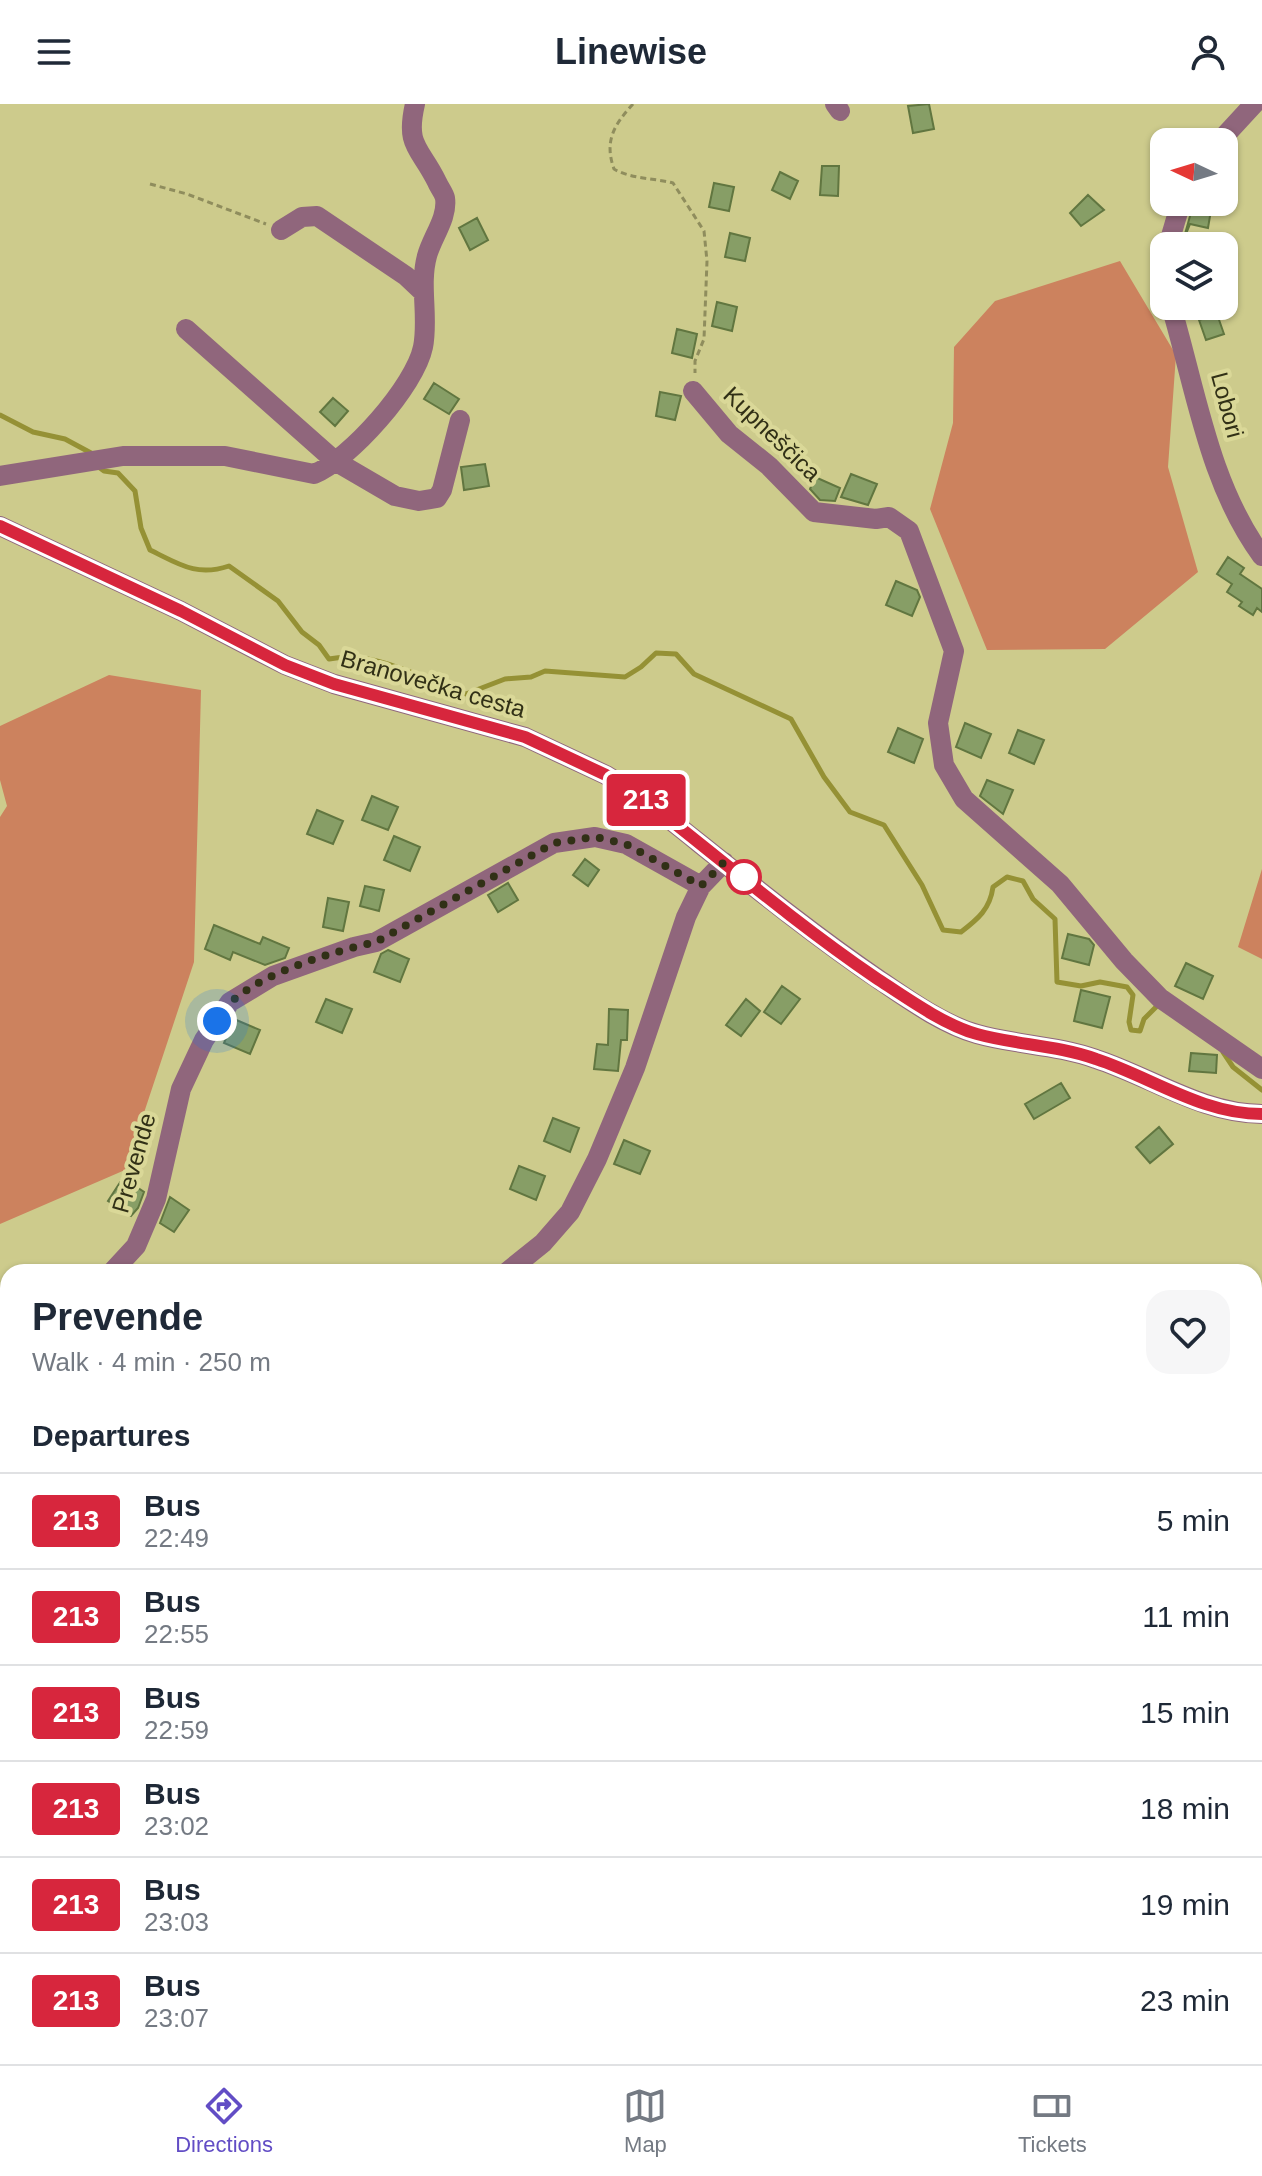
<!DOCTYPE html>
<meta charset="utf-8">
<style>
:root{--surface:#fff;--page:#f6f6f7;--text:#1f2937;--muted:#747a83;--line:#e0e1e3;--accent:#624dc5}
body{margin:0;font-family:Arial,sans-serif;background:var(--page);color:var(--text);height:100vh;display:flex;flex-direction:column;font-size:30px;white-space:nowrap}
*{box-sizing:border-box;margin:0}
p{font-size:26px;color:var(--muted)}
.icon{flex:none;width:44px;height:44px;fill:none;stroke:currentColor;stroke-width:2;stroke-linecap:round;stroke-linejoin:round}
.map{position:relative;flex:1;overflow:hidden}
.sheet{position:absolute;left:0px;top:1160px;width:1262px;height:800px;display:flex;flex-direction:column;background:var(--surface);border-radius:24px 24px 0 0;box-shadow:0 2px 6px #0004}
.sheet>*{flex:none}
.badge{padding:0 16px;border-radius:6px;font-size:28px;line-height:52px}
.needle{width:52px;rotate:274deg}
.controls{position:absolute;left:1150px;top:24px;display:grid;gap:16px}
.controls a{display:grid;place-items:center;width:88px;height:88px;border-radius:16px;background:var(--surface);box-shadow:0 2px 6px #0004;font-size:40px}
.you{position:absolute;width:40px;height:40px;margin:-20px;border:6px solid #fff;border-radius:50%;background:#1a73e8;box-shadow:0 0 0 12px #1a73e833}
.map>.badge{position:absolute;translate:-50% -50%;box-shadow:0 0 0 4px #fff}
h2{padding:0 32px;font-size:30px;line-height:72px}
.round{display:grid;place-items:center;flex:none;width:84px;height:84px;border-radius:24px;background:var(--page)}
.overview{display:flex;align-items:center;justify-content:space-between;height:136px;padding:0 32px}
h1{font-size:38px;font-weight:800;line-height:60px}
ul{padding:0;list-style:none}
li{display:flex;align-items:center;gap:24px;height:96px;padding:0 32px;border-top:2px solid var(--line)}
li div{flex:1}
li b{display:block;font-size:30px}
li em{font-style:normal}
li .badge{min-width:88px;font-weight:700;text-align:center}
header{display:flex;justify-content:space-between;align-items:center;height:104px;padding:0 32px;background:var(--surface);font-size:36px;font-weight:800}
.menu{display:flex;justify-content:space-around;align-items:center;height:112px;border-top:2px solid var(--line);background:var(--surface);font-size:22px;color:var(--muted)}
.menu a{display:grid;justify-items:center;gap:4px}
.menu .selected{color:var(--accent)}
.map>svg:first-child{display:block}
</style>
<header><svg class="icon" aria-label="menu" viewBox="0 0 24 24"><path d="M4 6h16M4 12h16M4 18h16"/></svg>Linewise<svg class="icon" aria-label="person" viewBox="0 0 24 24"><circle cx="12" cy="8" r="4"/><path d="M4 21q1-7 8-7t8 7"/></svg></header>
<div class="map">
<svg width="1262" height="1960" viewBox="0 0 1262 1960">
<rect width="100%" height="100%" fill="#cdcb8c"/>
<path fill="#cc825e" d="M 1120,157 L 1176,251 L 1168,363 L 1198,468 L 1105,545 L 987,546 L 930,405 L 953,319 L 954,243 L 995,197 Z
M 109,571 L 201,586 L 194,858 L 125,1066 L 0,1120 L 0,713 L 7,702 L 0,676 L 0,622 Z
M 1262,765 L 1262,855 L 1238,843 Z
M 1254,1386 L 1262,1386 L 1262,1960 L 1070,1960 L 1071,1952 L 1254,1952 Z
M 0,1797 L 8,1800 L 8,1952 L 83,1952 L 78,1960 L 0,1960 Z
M 159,1952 L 262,1952 L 261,1960 L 161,1960 Z
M 589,1952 L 675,1952 L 680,1960 L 593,1960 Z"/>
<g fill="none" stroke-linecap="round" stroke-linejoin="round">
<path stroke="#959135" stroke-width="5" d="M 0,311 L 33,328 L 65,335 L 91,349
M 100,364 L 104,367 L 118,369 L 135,387 L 141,424 L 150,446 C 179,460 196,473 229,462 L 278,497 L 302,528 L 319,541 L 329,555 C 377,546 421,575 466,590 L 505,575 L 531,573 L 545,567 L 625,573 L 641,563 L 656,549 L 676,550 L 694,570 L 791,615 L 824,673 L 850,708 L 884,721 L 922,781 L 943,826 L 961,828 C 978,815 990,805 993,783 L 1007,773 L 1023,777 L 1033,795 L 1055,815 L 1057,878 L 1081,882 L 1100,878 L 1127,883 L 1133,891 L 1129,918 L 1131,926 L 1140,927 L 1144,915 L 1158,901 L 1160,902
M 1223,948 L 1233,963 L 1262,986"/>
</g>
<path fill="#879e66" stroke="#617640" stroke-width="2" d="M 929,0 L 934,25 L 913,29 L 908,2 Z
M 822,62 L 839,62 L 838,92 L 820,91 Z
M 780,68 L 798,77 L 790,95 L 772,86 Z
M 714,79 L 734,83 L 729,107 L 709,103 Z
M 1088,91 L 1104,106 L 1081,122 L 1070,109 Z
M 1194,98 L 1197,98 L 1195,103 L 1211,106 L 1208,124 L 1190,120 L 1183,137 Z
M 477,114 L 488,136 L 470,146 L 459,124 Z
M 730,129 L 750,134 L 745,157 L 725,153 Z
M 717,198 L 737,203 L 732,227 L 712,222 Z
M 1217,210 L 1224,230 L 1206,236 L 1199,216 Z
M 677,225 L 697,230 L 692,254 L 672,249 Z
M 434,279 L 459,295 L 449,310 L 424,295 Z
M 660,288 L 681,292 L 675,316 L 656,312 Z
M 333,294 L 348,307 L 335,322 L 320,308 Z
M 485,360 L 489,382 L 464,386 L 461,363 Z
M 851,370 L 877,380 L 868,401 L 841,393 Z
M 815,373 L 840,384 L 835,397 L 820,396 L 810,385 Z
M 1228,453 L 1244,464 L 1240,470 L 1262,485 L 1262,508 L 1257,504 L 1253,511 L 1239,502 L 1242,498 L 1227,488 L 1232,480 L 1217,470 Z
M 896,477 L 917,486 L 920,493 L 912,512 L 886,501 Z
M 965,619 L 991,630 L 981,654 L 956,643 Z
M 898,624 L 923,635 L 914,659 L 888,648 Z
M 1018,626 L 1044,636 L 1034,660 L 1009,649 Z
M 987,676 L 1013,686 L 1003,710 L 980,692 Z
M 372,692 L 398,703 L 388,726 L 362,716 Z
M 317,706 L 343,717 L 333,740 L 307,730 Z
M 394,732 L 420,743 L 410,767 L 384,756 Z
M 585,755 L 599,766 L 588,782 L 573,771 Z
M 508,779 L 518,796 L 498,808 L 488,791 Z
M 365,782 L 384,786 L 379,807 L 360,802 Z
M 328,794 L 349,798 L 343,827 L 323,823 Z
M 214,821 L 260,840 L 263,833 L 289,844 L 285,854 L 265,861 L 233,848 L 230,856 L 205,845 Z
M 1068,830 L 1089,835 L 1094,841 L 1089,861 L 1062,854 Z
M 388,846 L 409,855 L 400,878 L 374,868 L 381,850 Z
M 1186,859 L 1213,872 L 1203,895 L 1175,882 Z
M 782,882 L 800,895 L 781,920 L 764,908 Z
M 1081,886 L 1110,893 L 1102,924 L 1074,917 Z
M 326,895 L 352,905 L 342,929 L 316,918 Z
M 746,895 L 760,907 L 741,932 L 726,921 Z
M 609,905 L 628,906 L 627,936 L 621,936 L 618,967 L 594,965 L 597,940 L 608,941 Z
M 234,915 L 260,926 L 250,950 L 224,939 Z
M 1191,949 L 1217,951 L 1216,969 L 1189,967 Z
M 1061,979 L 1070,994 L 1034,1015 L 1025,1000 Z
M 553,1014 L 579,1024 L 570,1048 L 544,1037 Z
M 1159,1023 L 1173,1040 L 1150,1059 L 1136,1043 Z
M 624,1036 L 650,1047 L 640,1070 L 614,1060 Z
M 519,1062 L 545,1072 L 536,1096 L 510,1085 Z
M 123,1074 L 144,1088 L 138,1104 L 131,1112 L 108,1097 Z
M 170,1093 L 189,1106 L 174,1128 L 160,1119 Z"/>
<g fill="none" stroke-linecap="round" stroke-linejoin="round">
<path stroke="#8f8d5d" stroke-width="3" stroke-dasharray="6 4" stroke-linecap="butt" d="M 633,0 C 614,21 604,37 614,65 C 631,75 654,74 673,79 L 704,127 L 707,157 L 704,235 L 695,257 L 695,269
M 150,80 L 187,90 L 266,120"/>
<path stroke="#90667c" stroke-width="20" d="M 835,0 L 840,7
M 1219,38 L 1254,0
M 281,126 L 302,113 L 317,112 L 406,172 L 424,189
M 1168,142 L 1181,98
M 1164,171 L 1164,177
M 1171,202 C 1196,286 1209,380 1262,452
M 186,225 L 335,357 L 395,392 L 419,397 L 437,394 L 442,386 L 460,316
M 693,287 L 729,330 L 769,362 L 814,408 L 876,415 L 889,413 L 909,427 L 954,547 L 938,619 L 944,661 L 964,695 L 1060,780 L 1124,857 L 1160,894 L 1262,965
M 0,372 L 123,352 L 225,352 L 314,370 C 350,355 415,282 423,243 C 429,214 419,181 427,152 C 432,133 448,114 445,94 C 444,89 439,83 437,78 C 420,43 405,43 415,0
M 0,422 L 181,507 L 285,561 L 334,580 L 525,633 L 606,671 L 640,692 C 719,754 797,820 881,877 C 909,896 944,921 977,930 C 1016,941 1057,941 1096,955 C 1151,973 1203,1010 1262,1010
M 112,1168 L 136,1142 L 156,1095 L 181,985 L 204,936 L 230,898 L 273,872 L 354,843 L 376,838 L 554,739 L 595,733 L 626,740 L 701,782 L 724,758
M 507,1168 L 543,1139 L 570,1108 L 597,1055 L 635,964 L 686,813 L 701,782
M 0,1215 L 8,1211
M 1254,1299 L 1262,1291
M 0,1571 L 5,1584
M 1254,1917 L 1262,1921"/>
</g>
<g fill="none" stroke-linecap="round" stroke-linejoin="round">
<defs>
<path id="line" d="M 0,422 L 181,507 L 285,561 L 334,580 L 525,633 L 606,671 L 640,692 C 718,753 794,818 876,874 C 905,893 944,921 977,930 C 1016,941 1057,941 1096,955 C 1151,973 1202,1010 1262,1010"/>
</defs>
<use href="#line" stroke="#fff" stroke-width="18"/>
<use href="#line" stroke="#d7263d" stroke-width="12"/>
<path stroke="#313016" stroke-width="8" stroke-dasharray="0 14.4" d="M 217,917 C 221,911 226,902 232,897 C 267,867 332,848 376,838 L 554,739 L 595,733 L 626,740 L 701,782 L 724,758 L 747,776 L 744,773"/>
</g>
<circle fill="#fff" stroke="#d7263d" stroke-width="4" cx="744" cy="773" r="16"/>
<g text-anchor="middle" stroke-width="8" stroke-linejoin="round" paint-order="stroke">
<g font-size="24" fill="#313016" stroke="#dad898">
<text transform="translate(1227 301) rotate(75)" y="8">Lobori</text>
<text transform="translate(772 330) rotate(44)" y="8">Kupneščica</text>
<text transform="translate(433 580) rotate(16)" y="8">Branovečka cesta</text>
<text transform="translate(134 1059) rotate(-74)" y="8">Prevende</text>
</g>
</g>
</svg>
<div class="controls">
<a><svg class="needle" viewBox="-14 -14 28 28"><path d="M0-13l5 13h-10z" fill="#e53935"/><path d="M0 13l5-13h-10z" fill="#747a83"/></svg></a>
<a><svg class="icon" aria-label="layers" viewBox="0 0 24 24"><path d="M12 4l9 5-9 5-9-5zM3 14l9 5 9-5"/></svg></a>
</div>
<div class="you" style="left:217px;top:917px"></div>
<b class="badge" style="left:646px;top:696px;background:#d7263d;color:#fff">213</b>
<section class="sheet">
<div class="overview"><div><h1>Prevende</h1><p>Walk · 4 min · 250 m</p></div><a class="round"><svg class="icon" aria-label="heart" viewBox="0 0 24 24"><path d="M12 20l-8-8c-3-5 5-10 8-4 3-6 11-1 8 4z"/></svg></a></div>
<h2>Departures</h2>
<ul>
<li><span class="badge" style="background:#d7263d;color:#fff">213</span><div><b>Bus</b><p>22:49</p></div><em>5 min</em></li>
<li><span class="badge" style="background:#d7263d;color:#fff">213</span><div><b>Bus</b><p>22:55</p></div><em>11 min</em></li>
<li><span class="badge" style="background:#d7263d;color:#fff">213</span><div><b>Bus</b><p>22:59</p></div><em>15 min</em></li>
<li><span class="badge" style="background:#d7263d;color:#fff">213</span><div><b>Bus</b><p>23:02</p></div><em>18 min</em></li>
<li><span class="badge" style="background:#d7263d;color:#fff">213</span><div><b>Bus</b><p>23:03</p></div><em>19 min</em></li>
<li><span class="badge" style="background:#d7263d;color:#fff">213</span><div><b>Bus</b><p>23:07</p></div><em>23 min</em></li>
</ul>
</section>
</div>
<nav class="menu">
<a class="selected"><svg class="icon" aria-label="directions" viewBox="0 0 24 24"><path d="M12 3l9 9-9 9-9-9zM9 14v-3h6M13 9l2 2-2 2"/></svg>Directions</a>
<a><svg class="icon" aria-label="map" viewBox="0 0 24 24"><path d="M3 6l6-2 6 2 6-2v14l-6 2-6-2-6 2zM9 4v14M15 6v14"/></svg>Map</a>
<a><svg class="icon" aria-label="tickets" viewBox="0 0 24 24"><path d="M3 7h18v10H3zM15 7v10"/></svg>Tickets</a>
</nav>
